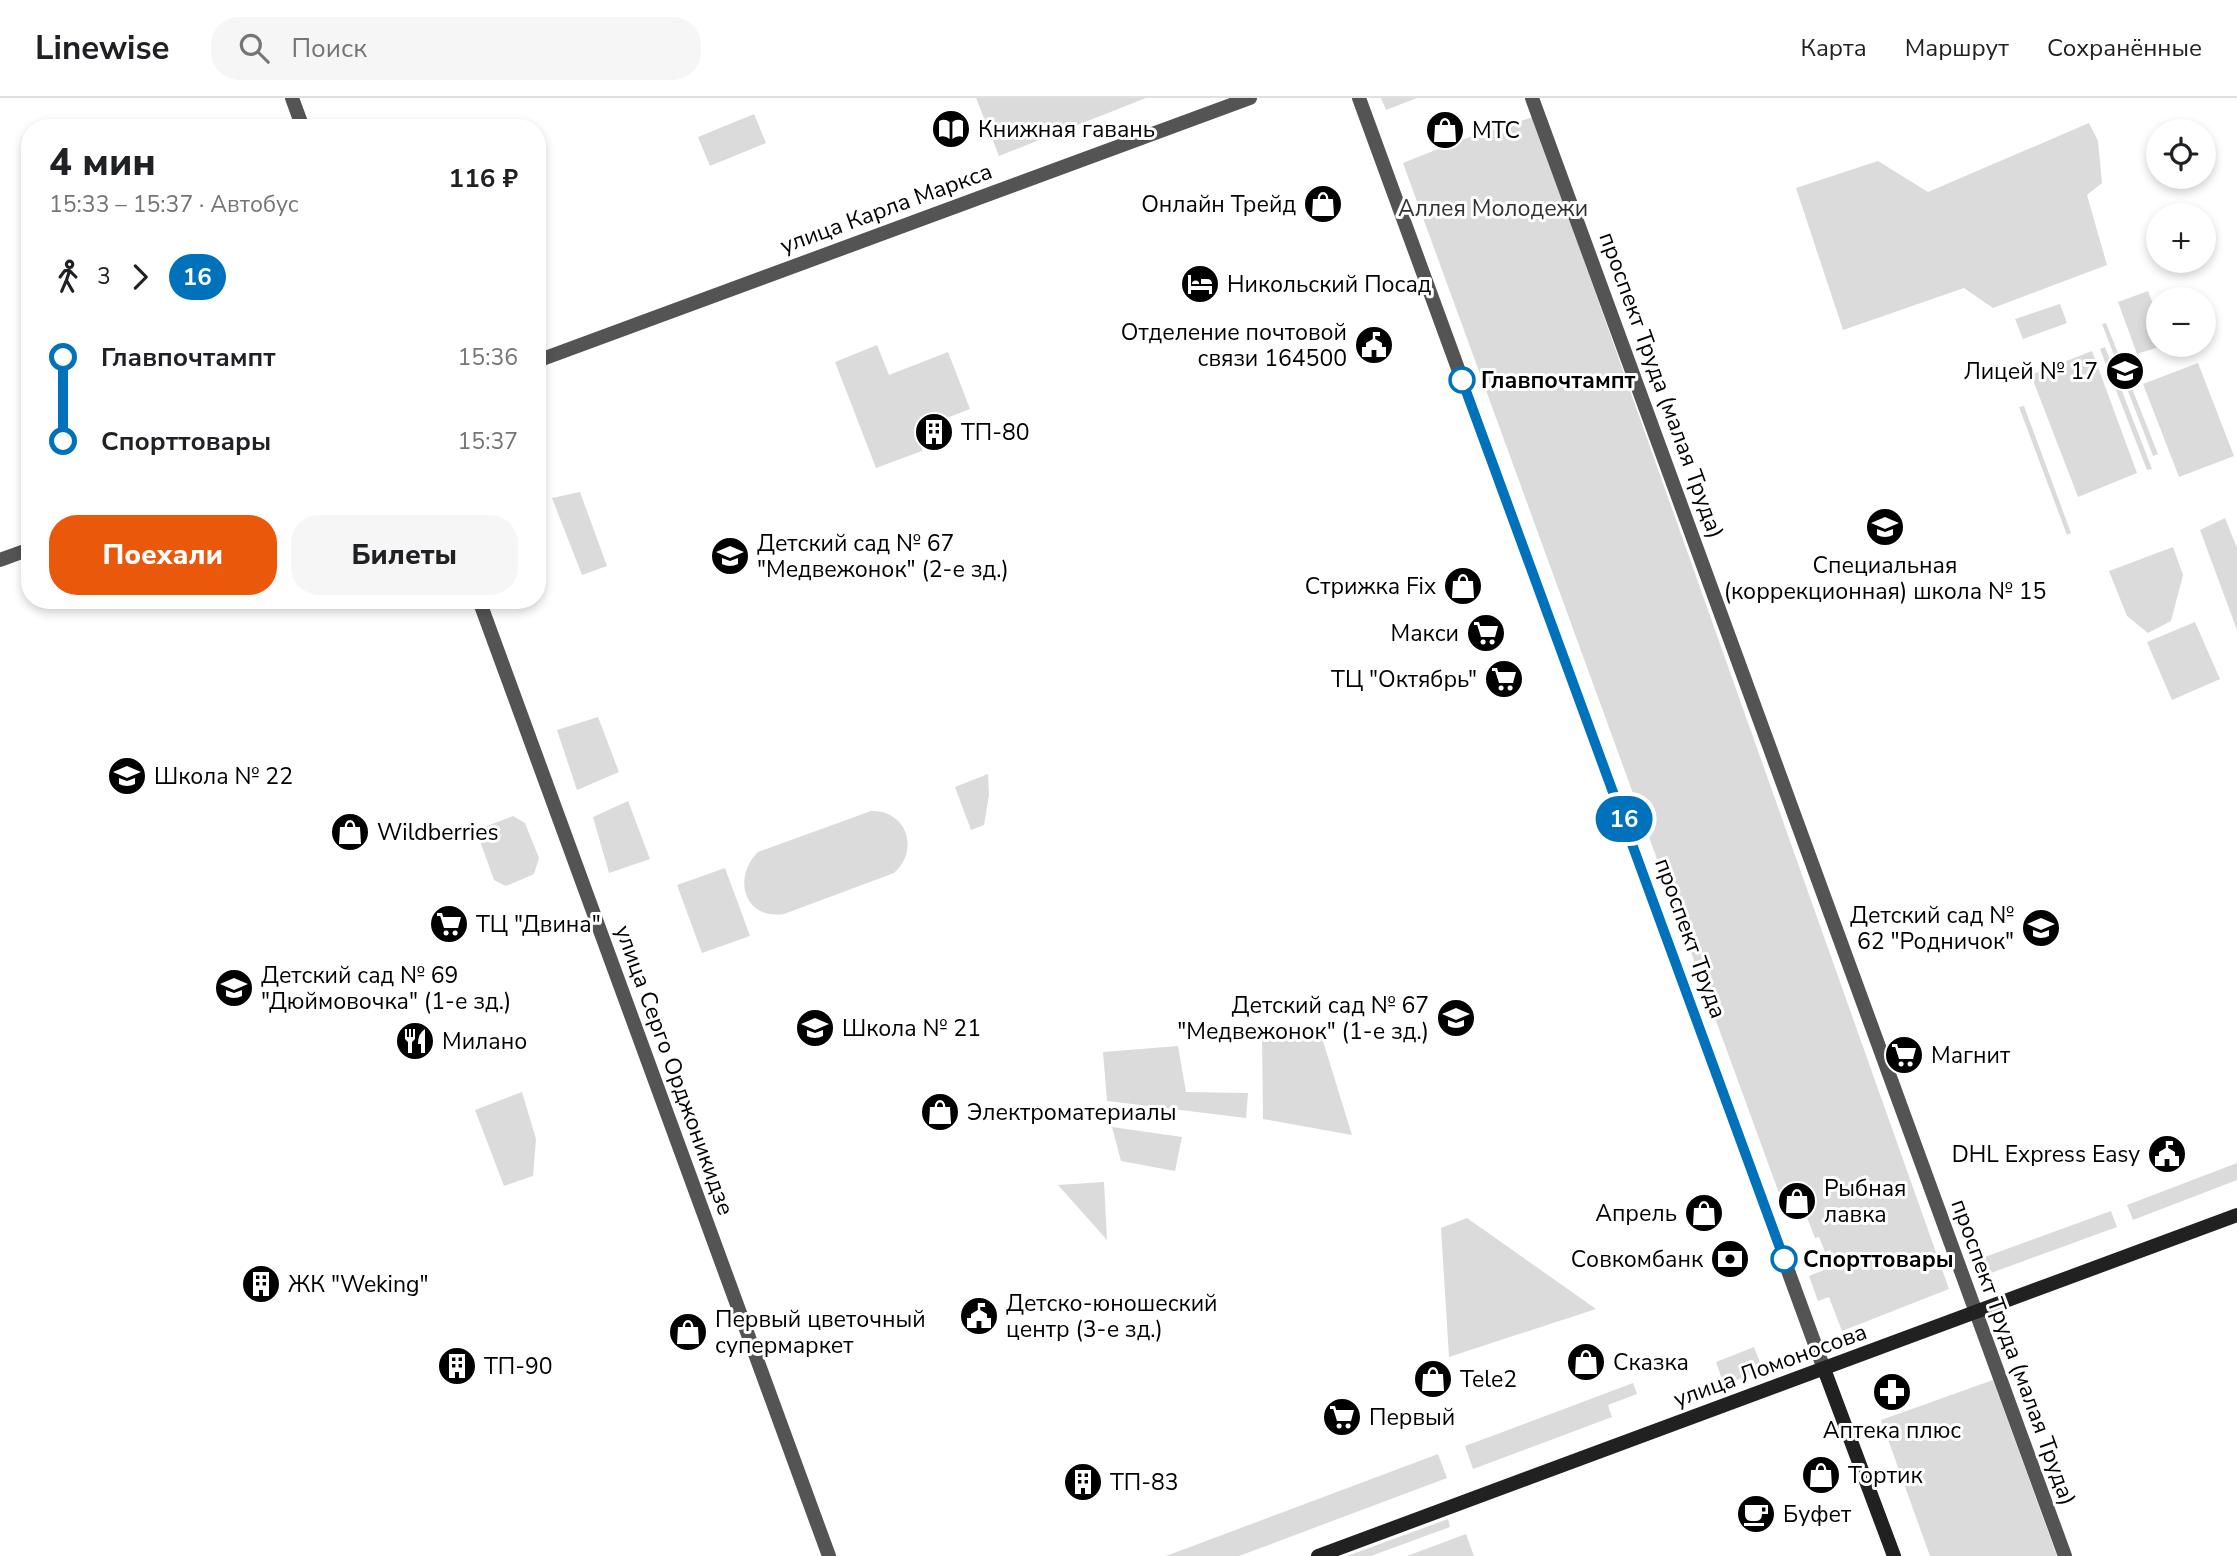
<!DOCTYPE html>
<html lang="ru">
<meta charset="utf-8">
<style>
:root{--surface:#fff;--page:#f6f6f6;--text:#202124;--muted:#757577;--line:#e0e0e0;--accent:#ea580c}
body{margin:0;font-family:"Nunito Sans",sans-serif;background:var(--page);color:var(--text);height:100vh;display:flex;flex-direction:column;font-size:26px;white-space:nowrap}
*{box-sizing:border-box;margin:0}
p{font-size:23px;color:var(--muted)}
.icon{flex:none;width:38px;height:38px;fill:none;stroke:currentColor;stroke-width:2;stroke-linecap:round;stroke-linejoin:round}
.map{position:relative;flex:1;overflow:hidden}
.details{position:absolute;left:21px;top:21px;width:525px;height:490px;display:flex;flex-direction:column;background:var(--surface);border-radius:28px;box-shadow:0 4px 10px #0003}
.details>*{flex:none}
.badge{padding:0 14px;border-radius:23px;font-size:24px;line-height:46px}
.tools{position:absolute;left:2146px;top:21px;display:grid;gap:14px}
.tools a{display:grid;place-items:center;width:70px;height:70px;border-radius:50%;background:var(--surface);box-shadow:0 4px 10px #0003;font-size:35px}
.map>.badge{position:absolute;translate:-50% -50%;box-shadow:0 0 0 4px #fff}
.legs{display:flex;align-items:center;gap:10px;height:77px;padding:0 28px;font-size:23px}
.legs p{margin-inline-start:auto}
.summary{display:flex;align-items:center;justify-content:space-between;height:119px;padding:0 28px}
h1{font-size:38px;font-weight:800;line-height:52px}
.cta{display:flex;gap:14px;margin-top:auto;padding:14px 28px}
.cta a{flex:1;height:80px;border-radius:28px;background:var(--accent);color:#fff;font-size:28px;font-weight:800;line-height:80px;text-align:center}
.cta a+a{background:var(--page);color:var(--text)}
ul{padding:0 28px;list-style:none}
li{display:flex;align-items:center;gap:24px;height:84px;font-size:26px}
li i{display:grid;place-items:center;width:10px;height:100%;margin:0 9px;background:currentColor}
li i::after{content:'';width:18px;height:18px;margin:-9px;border:5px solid;border-radius:50%;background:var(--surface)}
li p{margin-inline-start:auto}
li:first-child i{background:linear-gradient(#0000 50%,currentColor 0)}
li:last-child i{background:linear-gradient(currentColor 50%,#0000 0)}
header{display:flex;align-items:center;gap:42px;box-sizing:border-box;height:98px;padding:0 35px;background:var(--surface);border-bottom:2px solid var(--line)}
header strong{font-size:33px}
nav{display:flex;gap:38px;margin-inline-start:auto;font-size:24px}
.search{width:490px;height:63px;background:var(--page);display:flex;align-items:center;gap:18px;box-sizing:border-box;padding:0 24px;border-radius:28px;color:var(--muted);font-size:26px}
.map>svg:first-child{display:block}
</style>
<header>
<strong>Linewise</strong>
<div class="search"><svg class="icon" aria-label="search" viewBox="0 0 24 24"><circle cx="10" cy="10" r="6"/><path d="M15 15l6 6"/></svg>Поиск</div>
<nav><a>Карта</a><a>Маршрут</a><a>Сохранённые</a></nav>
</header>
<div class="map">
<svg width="2237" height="1458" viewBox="0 0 2237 1458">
<rect width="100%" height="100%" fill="#fff"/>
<path fill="#dbdbdb" d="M 976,0 L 1146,0 L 999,58 Z
M 1381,0 L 1417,0 L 1386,12 Z
M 754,16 L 766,45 L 710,68 L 698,39 Z
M 1533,19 L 1949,1191 L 1842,1233 L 1829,1199 L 1818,1203 L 1809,1178 L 1829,1170 L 1826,1161 L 1833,1158 L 1830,1152 L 1825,1154 L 1819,1139 L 1815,1140 L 1799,1099 L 1790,1102 L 1795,1116 L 1788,1120 L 1403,65 L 1458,43 Z
M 2089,25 L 2098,43 L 2102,85 L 2087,97 L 2107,167 L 1993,210 L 1964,190 L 1843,232 L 1796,90 L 1878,63 L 1928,94 Z
M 2148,193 L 2158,219 L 2158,247 L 2165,247 L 2137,256 L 2118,204 Z
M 2060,206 L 2067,225 L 2023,241 L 2015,221 Z
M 2106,225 L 2158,356 L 2153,358 L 2102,226 Z
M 877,247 L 889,277 L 948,254 L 970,311 L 926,328 L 922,353 L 876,370 L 835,264 Z
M 2105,249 L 2152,371 L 2147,372 L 2100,251 Z
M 2092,253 L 2137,375 L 2078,399 L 2031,277 Z
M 2198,265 L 2234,358 L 2179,379 L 2143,286 Z
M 2024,308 L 2071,435 L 2067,437 L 2019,309 Z
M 580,394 L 607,468 L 582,477 L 552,400 Z
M 2225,420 L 2237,450 L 2237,532 L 2200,432 Z
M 2173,449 L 2183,477 L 2171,523 L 2148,535 L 2127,518 L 2109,473 Z
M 2195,524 L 2220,581 L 2172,602 L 2147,544 Z
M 598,619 L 619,674 L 577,692 L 557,632 Z
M 988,676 L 989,697 L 984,727 L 971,732 L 955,689 Z
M 628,703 L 650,761 L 609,775 L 593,719 Z
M 871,713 C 907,712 920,752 894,775 L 784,816 C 744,822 732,780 758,754 Z
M 513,718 L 525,725 L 539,760 L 534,776 L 506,788 L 494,782 L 476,732 Z
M 725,770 L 750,838 L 702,855 L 677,787 Z
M 1322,940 L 1352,1037 L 1263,1021 L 1262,941 Z
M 1178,948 L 1186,994 L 1248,995 L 1246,1020 L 1107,1003 L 1103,954 Z
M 522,994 L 536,1041 L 533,1078 L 504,1088 L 475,1012 Z
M 1112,1029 L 1182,1039 L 1175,1073 L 1121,1063 Z
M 2237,1065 L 2237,1082 L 2133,1122 L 2127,1107 Z
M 1104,1084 L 1107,1142 L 1058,1087 Z
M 2111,1113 L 2117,1129 L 1980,1179 L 1974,1163 Z
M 1467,1120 L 1596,1211 L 1449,1259 L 1441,1130 Z
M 1754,1249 L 1763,1272 L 1724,1287 L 1716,1264 Z
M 1993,1282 L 2057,1458 L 1930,1458 L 1881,1322 Z
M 1633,1285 L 1637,1296 L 1608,1307 L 1612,1319 L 1473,1371 L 1465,1348 Z
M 1438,1356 L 1447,1380 L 1239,1458 L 1166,1458 Z
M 1448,1421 L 1450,1429 L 1371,1458 L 1347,1458 Z
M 1466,1436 L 1474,1458 L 1407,1458 Z"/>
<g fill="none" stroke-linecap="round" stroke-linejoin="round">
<path stroke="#545454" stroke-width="14" d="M 292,0 L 303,30
M 1532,0 C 1711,486 1887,972 2065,1458
M 479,502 L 829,1458"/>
<path stroke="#545454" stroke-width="14" d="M 1359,0 L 1824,1271
M 537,263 L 1250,0
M 0,462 L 30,451"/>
<path stroke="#212121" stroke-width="14" d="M 1824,1271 L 1894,1458
M 1318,1458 L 2237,1117"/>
</g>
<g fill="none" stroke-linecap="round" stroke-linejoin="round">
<defs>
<path id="line-1" d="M 1462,282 L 1784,1161"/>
</defs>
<use href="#line-1" stroke="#fff" stroke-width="16"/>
<use href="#line-1" stroke="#0072bc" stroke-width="10"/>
</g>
<defs>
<symbol id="library-disc" viewBox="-11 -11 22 22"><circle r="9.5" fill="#000" stroke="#fff"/><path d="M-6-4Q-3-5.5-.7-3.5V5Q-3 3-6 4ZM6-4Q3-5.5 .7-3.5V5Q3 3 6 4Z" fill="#fff"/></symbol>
<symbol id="shop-disc" viewBox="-11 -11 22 22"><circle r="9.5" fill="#000" stroke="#fff"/><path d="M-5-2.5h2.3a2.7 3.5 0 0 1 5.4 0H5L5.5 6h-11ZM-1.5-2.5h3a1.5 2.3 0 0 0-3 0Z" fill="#fff"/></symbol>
<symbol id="hotel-disc" viewBox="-11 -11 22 22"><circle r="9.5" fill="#000" stroke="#fff"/><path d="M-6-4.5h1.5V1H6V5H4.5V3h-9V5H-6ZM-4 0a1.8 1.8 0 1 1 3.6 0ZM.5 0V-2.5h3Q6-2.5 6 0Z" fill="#fff"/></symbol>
<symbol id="civic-disc" viewBox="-11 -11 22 22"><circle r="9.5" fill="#000" stroke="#fff"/><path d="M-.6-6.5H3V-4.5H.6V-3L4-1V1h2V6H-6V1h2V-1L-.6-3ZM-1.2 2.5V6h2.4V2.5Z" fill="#fff"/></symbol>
<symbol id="school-disc" viewBox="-11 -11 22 22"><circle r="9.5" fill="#000" stroke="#fff"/><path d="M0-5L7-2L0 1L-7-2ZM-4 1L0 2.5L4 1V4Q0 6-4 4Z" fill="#fff"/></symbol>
<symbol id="building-disc" viewBox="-11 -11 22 22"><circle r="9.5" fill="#000" stroke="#fff"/><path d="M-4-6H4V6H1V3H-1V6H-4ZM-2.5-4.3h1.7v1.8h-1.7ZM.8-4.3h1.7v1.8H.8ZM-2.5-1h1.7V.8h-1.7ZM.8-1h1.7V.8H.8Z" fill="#fff"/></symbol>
<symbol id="supermarket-disc" viewBox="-11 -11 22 22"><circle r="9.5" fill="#000" stroke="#fff"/><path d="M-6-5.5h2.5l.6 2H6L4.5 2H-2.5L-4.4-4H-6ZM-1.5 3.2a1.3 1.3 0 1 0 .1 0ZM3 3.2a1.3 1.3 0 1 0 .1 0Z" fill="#fff"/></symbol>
<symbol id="restaurant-disc" viewBox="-11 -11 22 22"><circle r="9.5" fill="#000" stroke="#fff"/><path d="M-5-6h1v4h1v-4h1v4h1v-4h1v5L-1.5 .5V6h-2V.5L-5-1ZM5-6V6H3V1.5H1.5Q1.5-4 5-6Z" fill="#fff"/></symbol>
<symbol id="bank-disc" viewBox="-11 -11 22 22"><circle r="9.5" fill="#000" stroke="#fff"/><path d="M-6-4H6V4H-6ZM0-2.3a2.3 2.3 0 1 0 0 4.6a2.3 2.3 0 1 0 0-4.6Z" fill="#fff"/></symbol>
<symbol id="pharmacy-disc" viewBox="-11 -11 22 22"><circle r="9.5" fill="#000" stroke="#fff"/><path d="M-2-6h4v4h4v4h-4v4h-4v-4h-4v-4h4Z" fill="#fff"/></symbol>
<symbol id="cafe-disc" viewBox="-11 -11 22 22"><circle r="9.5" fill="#000" stroke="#fff"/><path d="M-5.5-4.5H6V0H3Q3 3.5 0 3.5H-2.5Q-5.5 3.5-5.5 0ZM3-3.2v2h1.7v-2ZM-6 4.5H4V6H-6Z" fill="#fff"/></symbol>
</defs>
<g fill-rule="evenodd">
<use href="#library-disc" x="929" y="9" width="44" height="44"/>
<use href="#shop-disc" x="1423" y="10" width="44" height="44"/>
<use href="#shop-disc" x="1301" y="84" width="44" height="44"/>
<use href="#hotel-disc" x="1178" y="164" width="44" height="44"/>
<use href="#civic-disc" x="1352" y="225" width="44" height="44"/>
<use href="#school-disc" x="2103" y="251" width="44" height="44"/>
<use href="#building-disc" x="912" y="312" width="44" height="44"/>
<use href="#school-disc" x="1863" y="407" width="44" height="44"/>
<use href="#school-disc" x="708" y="436" width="44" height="44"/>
<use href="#shop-disc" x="1441" y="466" width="44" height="44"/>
<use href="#supermarket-disc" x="1464" y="513" width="44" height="44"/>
<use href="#supermarket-disc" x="1482" y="559" width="44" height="44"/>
<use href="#school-disc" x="105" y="656" width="44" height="44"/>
<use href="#shop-disc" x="328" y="712" width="44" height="44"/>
<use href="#supermarket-disc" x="427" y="804" width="44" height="44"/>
<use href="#school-disc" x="2019" y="808" width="44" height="44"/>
<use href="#school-disc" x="212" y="868" width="44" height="44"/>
<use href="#school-disc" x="1434" y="898" width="44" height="44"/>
<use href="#school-disc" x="793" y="908" width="44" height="44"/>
<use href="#restaurant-disc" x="393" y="921" width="44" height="44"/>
<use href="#supermarket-disc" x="1882" y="935" width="44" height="44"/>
<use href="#shop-disc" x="918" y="992" width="44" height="44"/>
<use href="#civic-disc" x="2145" y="1034" width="44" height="44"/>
<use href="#shop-disc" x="1775" y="1081" width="44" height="44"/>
<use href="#shop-disc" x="1682" y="1093" width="44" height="44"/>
<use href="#bank-disc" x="1708" y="1139" width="44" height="44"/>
<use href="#building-disc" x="239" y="1164" width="44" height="44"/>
<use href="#civic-disc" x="957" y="1196" width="44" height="44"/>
<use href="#shop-disc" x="666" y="1212" width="44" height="44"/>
<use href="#shop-disc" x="1564" y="1242" width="44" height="44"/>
<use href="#building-disc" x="435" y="1246" width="44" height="44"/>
<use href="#shop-disc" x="1411" y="1259" width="44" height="44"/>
<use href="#pharmacy-disc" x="1870" y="1272" width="44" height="44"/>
<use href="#supermarket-disc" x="1320" y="1297" width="44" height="44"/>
<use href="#shop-disc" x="1799" y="1355" width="44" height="44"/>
<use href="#building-disc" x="1061" y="1362" width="44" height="44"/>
<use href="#cafe-disc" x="1734" y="1394" width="44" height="44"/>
</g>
<g fill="#fff" stroke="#0072bc" stroke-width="3.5">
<circle cx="1462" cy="282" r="12"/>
<circle cx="1784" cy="1161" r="12"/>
</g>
<g text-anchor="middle" stroke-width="6" stroke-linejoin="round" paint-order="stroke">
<g font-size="23" fill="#000" stroke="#fff" text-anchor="start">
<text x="978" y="39">Книжная гавань</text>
<text x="1472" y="40">МТС</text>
<text x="1296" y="114" text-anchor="end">Онлайн Трейд</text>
<text x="1227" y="194">Никольский Посад</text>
<text x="1347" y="242" text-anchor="end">Отделение почтовой<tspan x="1347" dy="26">связи 164500</tspan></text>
<text x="2098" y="281" text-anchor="end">Лицей № 17</text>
<text x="961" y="342">ТП-80</text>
<text x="757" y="453">Детский сад № 67<tspan x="757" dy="26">"Медвежонок" (2-е зд.)</tspan></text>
<text x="1885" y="475" text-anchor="middle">Специальная<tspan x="1885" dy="26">(коррекционная) школа № 15</tspan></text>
<text x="1436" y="496" text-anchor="end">Стрижка Fix</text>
<text x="1459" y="543" text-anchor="end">Макси</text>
<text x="1477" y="589" text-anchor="end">ТЦ "Октябрь"</text>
<text x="154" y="686">Школа № 22</text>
<text x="377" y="742">Wildberries</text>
<text x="2014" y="825" text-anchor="end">Детский сад №<tspan x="2014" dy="26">62 "Родничок"</tspan></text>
<text x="476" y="834">ТЦ "Двина"</text>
<text x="261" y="885">Детский сад № 69<tspan x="261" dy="26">"Дюймовочка" (1-е зд.)</tspan></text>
<text x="1429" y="915" text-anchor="end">Детский сад № 67<tspan x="1429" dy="26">"Медвежонок" (1-е зд.)</tspan></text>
<text x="842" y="938">Школа № 21</text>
<text x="442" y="951">Милано</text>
<text x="1931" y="965">Магнит</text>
<text x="967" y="1022">Электроматериалы</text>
<text x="2140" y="1064" text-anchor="end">DHL Express Easy</text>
<text x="1824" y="1098">Рыбная<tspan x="1824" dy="26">лавка</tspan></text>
<text x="1677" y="1123" text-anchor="end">Апрель</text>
<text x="1703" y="1169" text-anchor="end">Совкомбанк</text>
<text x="288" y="1194">ЖК "Weking"</text>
<text x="1006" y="1213">Детско-юношеский<tspan x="1006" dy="26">центр (3-е зд.)</tspan></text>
<text x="715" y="1229">Первый цветочный<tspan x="715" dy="26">супермаркет</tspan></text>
<text x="1613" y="1272">Сказка</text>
<text x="484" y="1276">ТП-90</text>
<text x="1460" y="1289">Tele2</text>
<text x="1369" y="1327">Первый</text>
<text x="1892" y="1340" text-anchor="middle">Аптека плюс</text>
<text x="1848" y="1385">Тортик</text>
<text x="1110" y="1392">ТП-83</text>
<text x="1783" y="1424">Буфет</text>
</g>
<g font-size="23" fill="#000" stroke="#fff">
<text transform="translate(886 110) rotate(-20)" y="8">улица Карла Маркса</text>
<text transform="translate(1662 287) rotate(70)" y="8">проспект Труда (малая Труда)</text>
<text transform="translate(1691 840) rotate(70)" y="8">проспект Труда</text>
<text transform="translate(675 972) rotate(70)" y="8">улица Серго Орджоникидзе</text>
<text transform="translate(2014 1254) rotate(70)" y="8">проспект Труда (малая Труда)</text>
<text transform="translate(1770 1267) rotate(-20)" y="8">улица Ломоносова</text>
</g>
<g font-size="23" fill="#323232" stroke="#fff">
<text x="1493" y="118">Аллея Молодежи</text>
</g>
<g font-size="23" font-weight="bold" fill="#000" stroke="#fff" text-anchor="start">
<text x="1481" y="290">Главпочтампт</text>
<text x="1803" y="1169">Спорттовары</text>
</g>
</g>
</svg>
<div class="tools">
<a><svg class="icon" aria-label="locate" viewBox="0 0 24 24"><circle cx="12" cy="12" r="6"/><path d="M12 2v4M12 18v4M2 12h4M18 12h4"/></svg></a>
<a>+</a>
<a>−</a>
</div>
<b class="badge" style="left:1624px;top:721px;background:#0072bc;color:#fff">16</b>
<section class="details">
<div class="summary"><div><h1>4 мин</h1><p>15:33 – 15:37 · Автобус</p></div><b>116 ₽</b></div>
<div class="legs"><svg class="icon" aria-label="walk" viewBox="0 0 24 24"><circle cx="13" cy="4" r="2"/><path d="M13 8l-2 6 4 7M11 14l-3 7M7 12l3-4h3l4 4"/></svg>3<svg class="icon" aria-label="forward" viewBox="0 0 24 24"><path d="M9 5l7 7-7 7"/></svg><b class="badge" style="background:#0072bc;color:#fff">16</b></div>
<ul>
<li><i style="color:#0072bc"></i><b>Главпочтампт</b><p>15:36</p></li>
<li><i style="color:#0072bc"></i><b>Спорттовары</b><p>15:37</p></li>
</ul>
<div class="cta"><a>Поехали</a><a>Билеты</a></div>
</section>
</div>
